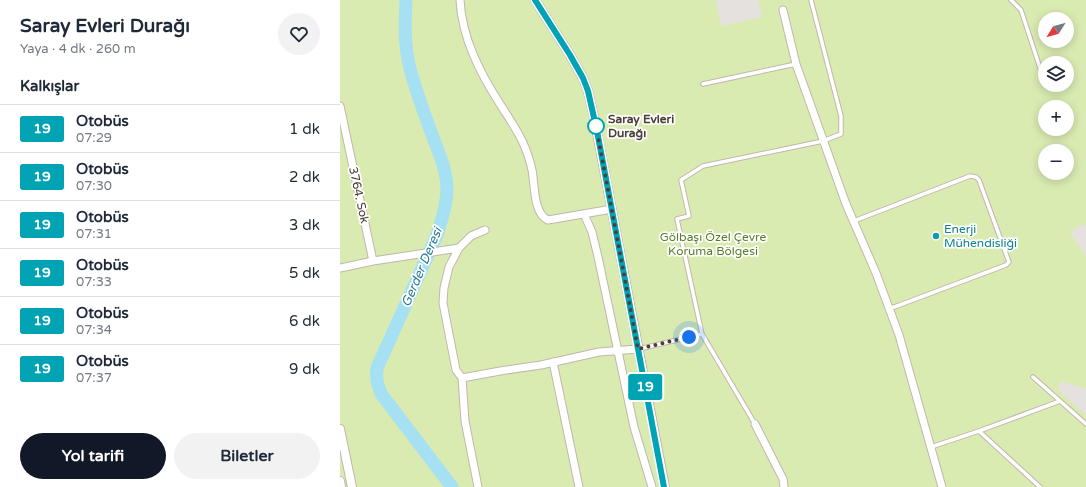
<!DOCTYPE html>
<html lang="tr">
<meta charset="utf-8">
<style>
:root{--surface:#fff;--page:#f2f2f3;--text:#1f2937;--muted:#747a83;--line:#e0e1e3;--accent:#111827}
body{margin:0;font-family:"Varela Round",sans-serif;background:var(--page);color:var(--text);height:100vh;display:flex;flex-direction:column;font-size:15px;white-space:nowrap}
*{box-sizing:border-box;margin:0}
p{font-size:13px;color:var(--muted)}
.icon{flex:none;width:22px;height:22px;fill:none;stroke:currentColor;stroke-width:2;stroke-linecap:round;stroke-linejoin:round}
.map{position:relative;flex:1;overflow:hidden}
.panel{display:flex;flex-direction:column;background:var(--surface);width:340px}
.panel>*{flex:none}
.badge{padding:0 8px;border-radius:3px;font-size:14px;line-height:26px}
.needle{width:26px;rotate:233deg}
.tools{position:absolute;left:698px;top:12px;display:grid;gap:8px}
.tools a{display:grid;place-items:center;width:36px;height:36px;border-radius:50%;background:var(--surface);box-shadow:0 2px 10px #0003;font-size:20px}
.you{position:absolute;width:20px;height:20px;margin:-10px;border:3px solid #fff;border-radius:50%;background:#1a73e8;box-shadow:0 0 0 6px #1a73e833}
.map>.badge{position:absolute;translate:-50% -50%;box-shadow:0 0 0 2px #fff}
h2{padding:0 20px;font-size:15px;line-height:36px}
.round{display:grid;place-items:center;flex:none;width:42px;height:42px;border-radius:21px;background:var(--page)}
.headline{display:flex;align-items:center;justify-content:space-between;height:68px;padding:0 20px}
h1{font-size:19px;font-weight:700;line-height:30px}
.cta{display:flex;gap:8px;margin-top:auto;padding:8px 20px}
.cta a{flex:1;height:46px;border-radius:24px;background:var(--accent);color:#fff;font-size:16px;font-weight:700;line-height:46px;text-align:center}
.cta a+a{background:var(--page);color:var(--text)}
ul{padding:0;list-style:none}
li{display:flex;align-items:center;gap:12px;height:48px;padding:0 20px;border-top:1px solid var(--line)}
li div{flex:1}
li b{display:block;font-size:15px}
li em{font-style:normal}
li .badge{min-width:44px;font-weight:700;text-align:center}
main{display:flex;flex:1;min-height:0}
.map>svg:first-child{display:block}
</style>
<main>
<section class="panel">
<div class="headline"><div><h1>Saray Evleri Durağı</h1><p>Yaya · 4 dk · 260 m</p></div><a class="round"><svg class="icon" aria-label="heart" viewBox="0 0 24 24"><path d="M12 20l-8-8c-3-5 5-10 8-4 3-6 11-1 8 4z"/></svg></a></div>
<h2>Kalkışlar</h2>
<ul>
<li><span class="badge" style="background:#00a3b4;color:#fff">19</span><div><b>Otobüs</b><p>07:29</p></div><em>1 dk</em></li>
<li><span class="badge" style="background:#00a3b4;color:#fff">19</span><div><b>Otobüs</b><p>07:30</p></div><em>2 dk</em></li>
<li><span class="badge" style="background:#00a3b4;color:#fff">19</span><div><b>Otobüs</b><p>07:31</p></div><em>3 dk</em></li>
<li><span class="badge" style="background:#00a3b4;color:#fff">19</span><div><b>Otobüs</b><p>07:33</p></div><em>5 dk</em></li>
<li><span class="badge" style="background:#00a3b4;color:#fff">19</span><div><b>Otobüs</b><p>07:34</p></div><em>6 dk</em></li>
<li><span class="badge" style="background:#00a3b4;color:#fff">19</span><div><b>Otobüs</b><p>07:37</p></div><em>9 dk</em></li>
</ul>
<div class="cta"><a>Yol tarifi</a><a>Biletler</a></div>
</section>
<div class="map">
<svg width="746" height="487" viewBox="0 0 746 487">
<rect width="100%" height="100%" fill="#f5f0ea"/>
<path fill="#daebb2" fill-rule="evenodd" d="M 0,0 L 746,0 L 746,487 L 0,487 ZM 705,19 L 727,19 L 727,41 L 705,41 ZM 705,63 L 727,63 L 727,85 L 705,85 ZM 705,107 L 727,107 L 727,129 L 705,129 ZM 705,151 L 727,151 L 727,173 L 705,173 Z"/>
<path fill="#e4e1df" d="M 376,0 L 418,0 L 422,17 L 381,26 Z
M 743,224 L 746,227 L 746,256 L 730,233 Z
M 721,381 L 746,389 L 746,415 L 718,390 Z"/>
<g fill="none" stroke-linecap="round" stroke-linejoin="round">
<path stroke="#a5e0f3" stroke-width="13" d="M 66,0 C 65,22 64,43 69,64 C 75,90 85,115 94,140 C 100,155 106,170 107,187 C 107,204 102,219 97,235 L 37,368 C 36,379 37,385 42,395 L 112,487"/>
<defs>
<path id="service" d="M 671,0 L 681,10 L 700,68
M 363,84 L 456,64
M 514,221 L 630,176 L 636,177 L 639,180 L 669,262 L 666,265 L 549,309
M 299,349 L 362,334
M 693,377 L 746,424
M 415,424 L 362,334 L 337,219 L 349,216 L 341,180 L 363,166 L 483,141 L 501,134 L 501,116 L 471,0
M 639,431 L 720,401
M 591,447 L 639,431 L 700,487"/>
<path id="minor" d="M 120,0 C 122,38 140,73 160,104 C 175,128 186,142 192,170 C 195,184 193,214 208,220 L 272,209
M 443,10 L 456,64 L 506,204 L 536,273 L 559,335 L 602,487
M 0,106 L 33,261
M 244,214 L 252,232 L 258,257 L 294,427 L 312,487
M 0,268 L 33,261 L 119,248
M 213,362 L 239,487
M 122,378 L 160,371 L 201,365 L 259,352 L 298,349
M 415,424 L 443,479 L 444,487
M 138,487 L 125,421 L 122,378 L 116,370 L 103,303 L 104,288 L 109,267 L 119,248 L 131,236 L 145,230"/>
<path id="tertiary" d="M 195,0 L 230,55 L 243,78 L 248,91 L 254,117 L 325,487
M 0,429 L 12,487
M 0,481 L 1,487"/>
</defs>
<use href="#service" stroke="#c2b6ac" stroke-width="5.5"/>
<use href="#minor" stroke="#c2b6ac" stroke-width="9"/>
<use href="#tertiary" stroke="#c2b6ac" stroke-width="10"/>
<use href="#service" stroke="#fff" stroke-width="3.5"/>
<use href="#minor" stroke="#fff" stroke-width="7"/>
<use href="#tertiary" stroke="#fff" stroke-width="8"/>
</g>
<g fill="none" stroke-linecap="round" stroke-linejoin="round">
<defs>
<path id="line" d="M 195,0 L 230,55 L 243,78 L 248,91 L 257,131 L 324,487"/>
</defs>
<use href="#line" stroke="#fff" stroke-width="9"/>
<use href="#line" stroke="#00a3b4" stroke-width="6"/>
<path stroke="#4a4038" stroke-width="4" stroke-dasharray="0 7.2" d="M 256,126 L 298,349 L 349,337"/>
</g>
<circle fill="#fff" stroke="#00a3b4" stroke-width="2" cx="256" cy="126" r="8"/>
<circle fill="#0f9aa8" stroke="#fff" stroke-width="1.5" cx="596" cy="236" r="4"/>
<g text-anchor="middle" stroke-width="3.5" stroke-linejoin="round" paint-order="stroke">
<g font-size="12" font-weight="bold" fill="#4a4038" stroke="#fff" text-anchor="start">
<text x="268" y="123">Saray Evleri<tspan x="268" dy="14">Durağı</tspan></text>
</g>
<g font-size="12" fill="#4a4038" stroke="#fff">
<text transform="translate(19 195) rotate(78)" y="4">3764. Sok</text>
</g>
<g font-size="12" fill="#0d838f" stroke="#fff" text-anchor="start">
<text x="604" y="233">Enerji<tspan x="604" dy="14">Mühendisliği</tspan></text>
</g>
<g font-size="12" fill="#577f27" stroke="#fff">
<text x="373" y="241">Gölbaşı Özel Çevre<tspan x="373" dy="14">Koruma Bölgesi</tspan></text>
</g>
<g font-size="13" font-style="italic" fill="#267b99" stroke="#fff">
<text transform="translate(81 267) rotate(-67)" y="5">Gerder Deresi</text>
</g>
</g>
</svg>
<div class="tools">
<a><svg class="needle" viewBox="-14 -14 28 28"><path d="M0-13l5 13h-10z" fill="#e53935"/><path d="M0 13l5-13h-10z" fill="#747a83"/></svg></a>
<a><svg class="icon" aria-label="layers" viewBox="0 0 24 24"><path d="M12 4l9 5-9 5-9-5zM3 14l9 5 9-5"/></svg></a>
<a>+</a>
<a>−</a>
</div>
<div class="you" style="left:349px;top:337px"></div>
<b class="badge" style="left:305px;top:387px;background:#00a3b4;color:#fff">19</b>
</div>
</main>
